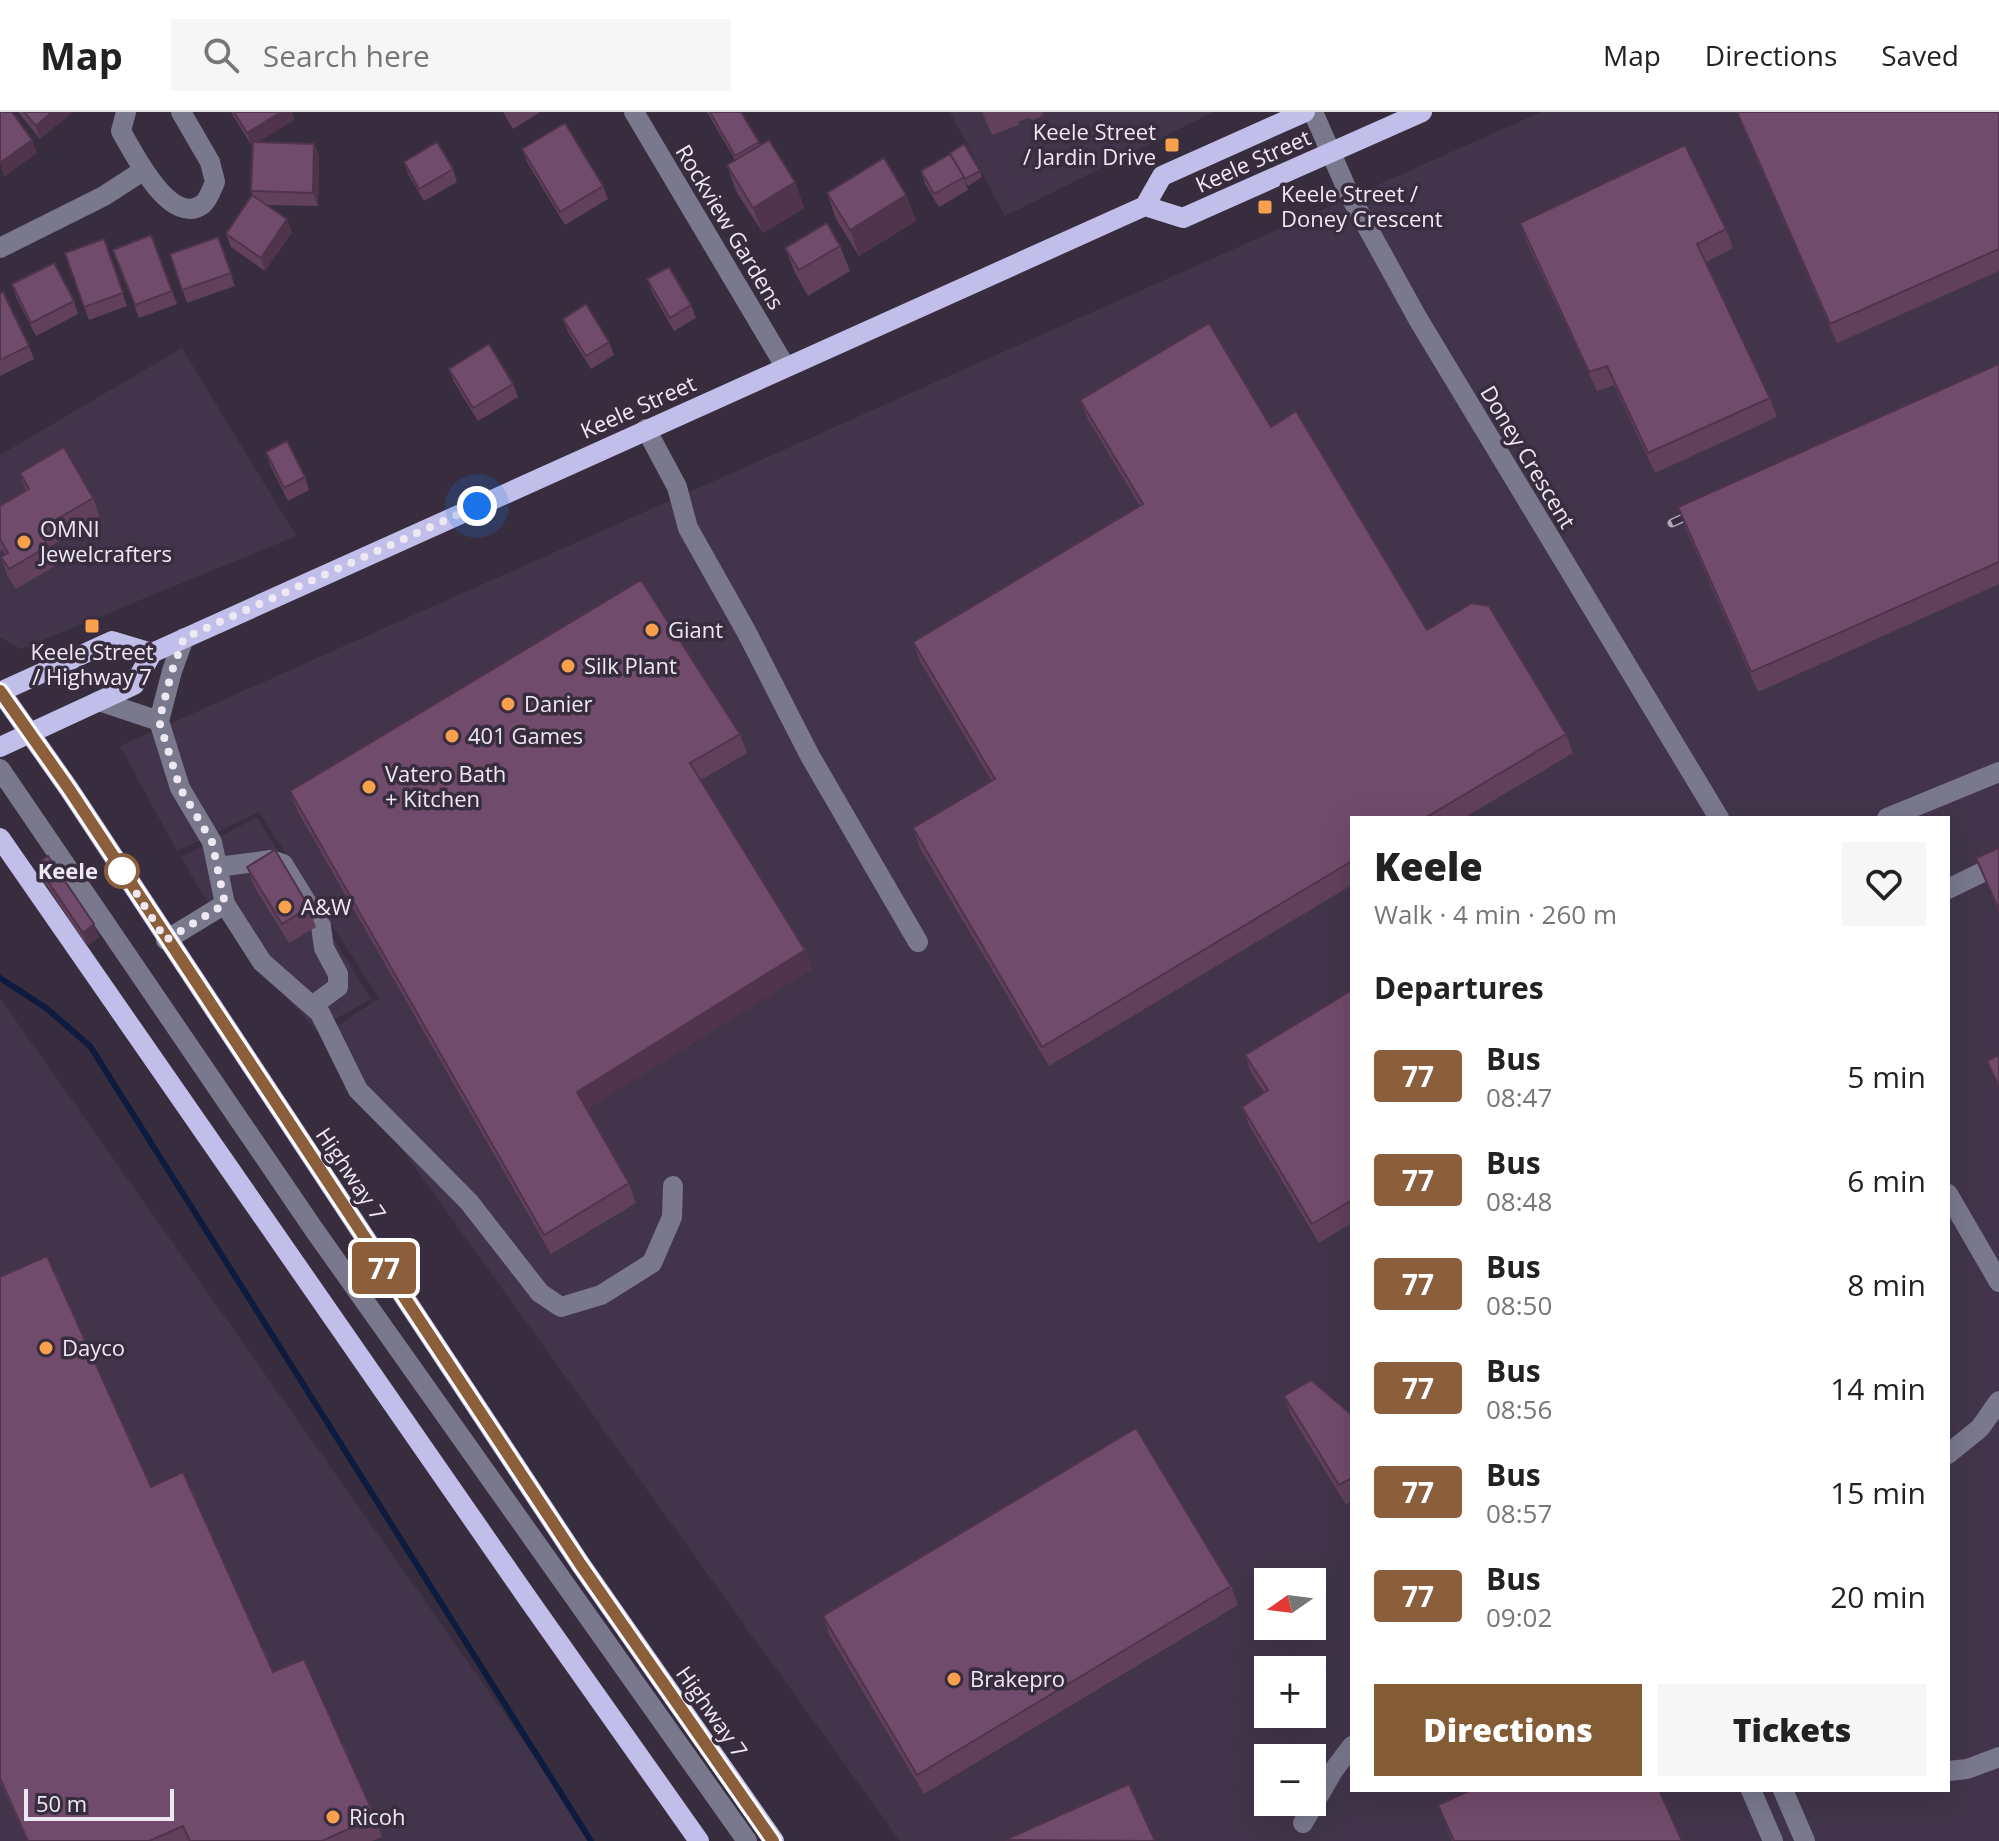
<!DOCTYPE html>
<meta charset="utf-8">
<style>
:root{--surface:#fff;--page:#f6f6f6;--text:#222;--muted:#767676;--line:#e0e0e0;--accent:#835b35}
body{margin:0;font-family:"Open Sans",sans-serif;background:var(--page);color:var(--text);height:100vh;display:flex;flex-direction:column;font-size:30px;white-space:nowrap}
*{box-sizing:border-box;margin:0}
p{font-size:26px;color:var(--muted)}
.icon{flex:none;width:44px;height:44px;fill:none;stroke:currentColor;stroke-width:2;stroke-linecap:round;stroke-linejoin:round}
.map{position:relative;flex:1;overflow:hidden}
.details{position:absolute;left:1350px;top:704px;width:600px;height:976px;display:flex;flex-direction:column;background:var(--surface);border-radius:0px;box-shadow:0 8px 32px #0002}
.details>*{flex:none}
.badge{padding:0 16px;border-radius:6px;font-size:28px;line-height:52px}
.needle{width:52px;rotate:256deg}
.tools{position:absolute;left:1254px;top:1456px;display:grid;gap:16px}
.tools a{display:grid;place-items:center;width:72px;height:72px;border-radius:0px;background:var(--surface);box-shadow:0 8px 32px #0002;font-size:40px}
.scale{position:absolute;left:24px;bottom:20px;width:150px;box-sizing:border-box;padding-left:8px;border:4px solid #eee8f3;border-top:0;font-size:22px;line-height:28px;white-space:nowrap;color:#eee8f3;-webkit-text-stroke:6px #372d3e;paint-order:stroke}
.you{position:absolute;width:40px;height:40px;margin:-20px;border:6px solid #fff;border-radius:50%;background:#1a73e8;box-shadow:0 0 0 12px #1a73e833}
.map>.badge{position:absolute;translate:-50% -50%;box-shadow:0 0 0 4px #fff}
h2{padding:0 24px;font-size:30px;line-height:72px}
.round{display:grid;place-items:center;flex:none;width:84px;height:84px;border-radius:0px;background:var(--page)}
.overview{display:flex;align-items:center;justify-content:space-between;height:136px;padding:0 24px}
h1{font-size:38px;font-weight:800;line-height:60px}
.cta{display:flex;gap:16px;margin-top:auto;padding:16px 24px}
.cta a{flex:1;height:92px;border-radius:0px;background:var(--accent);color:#fff;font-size:32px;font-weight:800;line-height:92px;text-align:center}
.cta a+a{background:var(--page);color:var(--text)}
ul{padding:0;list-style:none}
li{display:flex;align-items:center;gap:24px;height:104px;padding:0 24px}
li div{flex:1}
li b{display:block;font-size:30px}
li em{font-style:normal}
li .badge{min-width:88px;font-weight:700;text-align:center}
header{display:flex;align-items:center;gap:48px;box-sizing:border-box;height:112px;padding:0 40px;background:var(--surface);border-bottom:2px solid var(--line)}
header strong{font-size:38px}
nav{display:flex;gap:44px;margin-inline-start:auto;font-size:28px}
.search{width:560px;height:72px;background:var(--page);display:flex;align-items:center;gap:20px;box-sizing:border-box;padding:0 28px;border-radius:0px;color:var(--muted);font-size:30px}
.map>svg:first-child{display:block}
</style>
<header>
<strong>Map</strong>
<div class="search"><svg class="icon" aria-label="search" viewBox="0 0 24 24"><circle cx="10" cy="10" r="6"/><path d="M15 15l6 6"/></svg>Search here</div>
<nav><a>Map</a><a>Directions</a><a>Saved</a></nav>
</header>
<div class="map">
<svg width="1999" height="1729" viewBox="0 0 1999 1729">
<rect width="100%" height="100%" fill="#372d3e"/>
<path fill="#42354b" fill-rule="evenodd" d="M 950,0 L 1213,0 L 1005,104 Z
M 1541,0 L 1999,0 L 1999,1729 L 900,1729 L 321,925 L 379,886 L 259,700 L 177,739 L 120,634 ZM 1352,706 L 1948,706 L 1948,1678 L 1352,1678 ZM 1268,1470 L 1312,1470 L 1312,1514 L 1268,1514 ZM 1268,1558 L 1312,1558 L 1312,1602 L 1268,1602 ZM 1268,1646 L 1312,1646 L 1312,1690 L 1268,1690 Z
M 182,236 L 296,424 L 21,537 L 0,525 L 0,343 Z
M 257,705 L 371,887 L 316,918 L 252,848 L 201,780 L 181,745 Z
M 0,886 L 594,1729 L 0,1729 Z"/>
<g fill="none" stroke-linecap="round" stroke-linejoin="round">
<path stroke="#0e1b3f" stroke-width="6" d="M 0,866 L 46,896 L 90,934 L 591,1729"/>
<path stroke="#7a788d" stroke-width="20" d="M 126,0 L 121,19 C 133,40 171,117 203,92 C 209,87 212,76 215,70 L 210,50 L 181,0
M 634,0 L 785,254
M 1313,0 L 1349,82 L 1418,207 L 1719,706
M 0,136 L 104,84 L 144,58
M 646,317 L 677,375 L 688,416 L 746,519 L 810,644 L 918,830
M 99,589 L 159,609
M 0,657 L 315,1119 L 747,1729
M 1887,706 L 1999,660
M 218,755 L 271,748 L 283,752 L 321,814 L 324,836 L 338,862 L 338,875 L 312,894
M 1948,777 L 1999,752
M 225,792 L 262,850 L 320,901 L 358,978 L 469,1090 L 540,1181 L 561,1195 L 601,1183 L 652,1151 L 672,1105 L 673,1074
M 166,828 L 225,792 L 212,730 L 180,676 L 159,609 L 172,559 L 184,526
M 1948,1082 L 1999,1170
M 1948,1342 L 1980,1316 L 1999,1289
M 1948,1659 L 1967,1657 L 1999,1645
M 1751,1678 L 1773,1729
M 1783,1678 L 1805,1729
M 1303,1711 L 1333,1659 L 1352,1634"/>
<path stroke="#c1bee9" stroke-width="20" d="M 1145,94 L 1183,106 L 1422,0
M 0,579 L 69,677 L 581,1453 L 774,1729
M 0,580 L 112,529 L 152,541
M 0,635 L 134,573 L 152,541 L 1145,94 L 1162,64 L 1305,0
M 0,726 L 526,1484 L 699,1729"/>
<defs>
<path id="rail" d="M 1672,411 L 1703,397"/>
</defs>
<use href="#rail" stroke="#b1a9b6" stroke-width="9"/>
<use href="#rail" stroke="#372d3e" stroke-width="6" stroke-dasharray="18" stroke-linecap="butt"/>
</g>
<path fill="#61405c" d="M 18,0 L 70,0 L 71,1 L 40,27 Z
M 231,0 L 292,0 L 294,8 L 258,30 L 314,32 L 319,45 L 318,94 L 266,93 L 292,120 L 265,159 L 231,135 L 226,122 L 253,84 L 251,79 L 253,33 L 252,34 Z
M 503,0 L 539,0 L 539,1 L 513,17 Z
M 707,0 L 741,0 L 760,33 L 795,70 L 804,96 L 763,121 L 736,79 L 727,53 L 735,48 Z
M 982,0 L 1044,0 L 1042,4 L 1033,8 L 1027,6 L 1018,10 L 1019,13 L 992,23 Z
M 1736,0 L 1999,0 L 1999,159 L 1837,231 Z
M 522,37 L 603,74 L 608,87 L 565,113 L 527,50 Z
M 404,50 L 453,57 L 457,70 L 424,89 L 408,62 Z
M 921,59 L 980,59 L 982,65 L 968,74 L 964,68 L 968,78 L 939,95 L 925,72 Z
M 827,81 L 906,83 L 916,109 L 859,144 L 836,107 Z
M 1520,111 L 1726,117 L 1733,136 L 1706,150 L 1770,286 L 1777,305 L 1655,361 L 1614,273 L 1597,279 L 1527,131 Z
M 151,123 L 177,192 L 139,206 L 113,138 Z
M 218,125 L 235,174 L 187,191 L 170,142 Z
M 104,127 L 127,194 L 89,208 L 84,195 Z
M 840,134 L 850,159 L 808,184 L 795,161 L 785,136 Z
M 647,167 L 691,193 L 696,206 L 674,219 L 652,180 Z
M 12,172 L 74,189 L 78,202 L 36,224 L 16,185 Z
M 0,182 L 29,234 L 34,247 L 0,264 Z
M 563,207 L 609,230 L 614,243 L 591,257 L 568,220 Z
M 1999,252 L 1999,472 L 1758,580 L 1685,415 L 1678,395 Z
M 449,257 L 513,272 L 518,285 L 478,309 L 454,270 Z
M 1080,288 L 1271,315 L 1427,518 L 1566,622 L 1573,641 L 1464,706 L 1352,706 L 1352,773 L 1049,954 L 920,736 L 913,716 L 992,669 L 920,549 L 913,530 L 1140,394 L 1088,307 Z
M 266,340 L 305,365 L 309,378 L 288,389 L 270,353 Z
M 20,361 L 93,386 L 100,406 L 49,435 L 55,454 L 16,477 L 8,465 L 1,445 L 5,443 L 2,437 L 0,439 L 0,394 L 26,379 Z
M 740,622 L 747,641 L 701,668 L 805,838 L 812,857 L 587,997 L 629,1071 L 636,1091 L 551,1142 L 297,698 L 290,679 Z
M 1999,736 L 1999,801 L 1976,746 Z
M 36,752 L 94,812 L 99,825 L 87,834 L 41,765 Z
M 247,755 L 309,795 L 316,815 L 289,831 L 254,774 Z
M 1352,878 L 1352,1111 L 1319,1131 L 1250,1015 L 1242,995 L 1264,980 L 1252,962 L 1245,943 Z
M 0,1165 L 151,1375 L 273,1560 L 375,1705 L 382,1725 L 372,1729 L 27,1729 L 0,1670 Z
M 1284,1284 L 1352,1303 L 1352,1389 L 1346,1393 L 1291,1303 Z
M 1231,1474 L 1238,1493 L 924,1682 L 830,1524 L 823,1504 Z
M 1438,1693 L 1682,1729 L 1452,1729 Z"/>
<path fill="#4f344b" d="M 52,0 L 70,0 L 71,1 L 40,27 L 36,14 Z
M 281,0 L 292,0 L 294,8 L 252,34 L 247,21 Z
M 32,28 L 37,41 L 4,65 L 0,51 Z
M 314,32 L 319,45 L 318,94 L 313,81 Z
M 795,70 L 804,96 L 763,121 L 753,96 Z
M 906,83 L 916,109 L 859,144 L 850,118 Z
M 287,107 L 292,120 L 265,159 L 261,146 Z
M 94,812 L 99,825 L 87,834 L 83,821 Z
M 805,838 L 812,857 L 584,999 L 577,980 Z"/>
<path fill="#714b6b" stroke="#4f344b" stroke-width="2" d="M 0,0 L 12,0 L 32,28 L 0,51 Z
M 24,0 L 52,0 L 36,14 Z
M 234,0 L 281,0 L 247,21 Z
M 710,0 L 741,0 L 759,30 L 735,44 Z
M 1737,0 L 1999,0 L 1999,137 L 1830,212 Z
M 565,11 L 603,74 L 560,100 L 522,37 Z
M 769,28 L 795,70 L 753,96 L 727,53 Z
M 253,30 L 314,32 L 313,81 L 251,79 Z
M 437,30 L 453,57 L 419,77 L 404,50 Z
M 964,32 L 980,59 L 965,67 L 950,41 Z
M 1685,33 L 1726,117 L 1697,132 L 1770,286 L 1648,341 L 1607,254 L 1589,260 L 1520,111 Z
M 950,42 L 964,65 L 934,82 L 921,59 Z
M 884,46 L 906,83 L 850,118 L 827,81 Z
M 252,83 L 287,107 L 261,146 L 226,122 Z
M 827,111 L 840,134 L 799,158 L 785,136 Z
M 151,123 L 172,179 L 135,193 L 113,138 Z
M 218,125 L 231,161 L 182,178 L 170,142 Z
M 104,127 L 123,181 L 84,195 L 65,141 Z
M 54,151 L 74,189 L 31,211 L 12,172 Z
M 669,155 L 691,193 L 670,206 L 647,167 Z
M 3,180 L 29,234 L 0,248 L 0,182 Z
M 586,192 L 609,230 L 586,244 L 563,207 Z
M 1209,211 L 1271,315 L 1296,299 L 1427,518 L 1472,491 L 1489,494 L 1566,622 L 1425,706 L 1352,706 L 1352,749 L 1042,935 L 913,716 L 995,667 L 913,530 L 1143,392 L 1080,288 Z
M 489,232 L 513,272 L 473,296 L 449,257 Z
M 1999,252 L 1999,450 L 1751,560 L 1678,395 Z
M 287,329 L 305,365 L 284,376 L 266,340 Z
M 64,335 L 93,386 L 39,418 L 48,434 L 9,457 L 1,445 L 8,441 L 0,427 L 0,394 L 29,377 L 20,361 Z
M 641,468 L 740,622 L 690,651 L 805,838 L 577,980 L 629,1071 L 544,1123 L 290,679 Z
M 1999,736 L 1999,798 L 1976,746 Z
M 275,738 L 309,795 L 282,812 L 247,755 Z
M 48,744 L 94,812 L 83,821 L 36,752 Z
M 1352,878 L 1352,1088 L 1312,1112 L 1242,995 L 1268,978 L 1245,943 Z
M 1999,943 L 1999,975 L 1987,949 Z
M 47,1144 L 151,1375 L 183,1360 L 273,1560 L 304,1547 L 375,1705 L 322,1729 L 190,1729 L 183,1714 L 149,1729 L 28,1729 L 0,1666 L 0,1165 Z
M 1311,1268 L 1352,1303 L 1352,1366 L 1339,1373 L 1284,1284 Z
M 1136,1316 L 1231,1474 L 917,1663 L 823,1504 Z
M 1129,1672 L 1155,1729 L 1005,1728 Z
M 1471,1678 L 1659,1678 L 1682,1729 L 1454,1729 L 1438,1693 Z"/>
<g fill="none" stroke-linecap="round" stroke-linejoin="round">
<defs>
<path id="line" d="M 0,579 L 69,677 L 581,1453 L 773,1729"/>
</defs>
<use href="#line" stroke="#fff" stroke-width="18"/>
<use href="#line" stroke="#8b5e3c" stroke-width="12"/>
<path stroke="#eee8f3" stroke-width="8" stroke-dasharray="0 14.4" d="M 122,759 L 118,752 L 166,828 L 225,792 L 212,730 L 180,676 L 159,609 L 172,559 L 184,526 L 477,394"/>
</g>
<g fill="#f9a04c" stroke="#372d3e" stroke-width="3">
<rect x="1164" y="25" width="16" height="16" rx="4"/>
<rect x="1257" y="87" width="16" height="16" rx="4"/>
<circle cx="24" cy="430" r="8"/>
<rect x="84" y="506" width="16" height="16" rx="4"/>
<circle cx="652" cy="518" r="8"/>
<circle cx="568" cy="554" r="8"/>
<circle cx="508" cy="592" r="8"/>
<circle cx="452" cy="624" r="8"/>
<circle cx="369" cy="675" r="8"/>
<circle cx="285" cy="795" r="8"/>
<circle cx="46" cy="1236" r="8"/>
<circle cx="954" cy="1567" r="8"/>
<circle cx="333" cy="1705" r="8"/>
</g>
<circle fill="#fff" stroke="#8b5e3c" stroke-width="4" cx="122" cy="759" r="16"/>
<g text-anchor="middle" stroke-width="7" stroke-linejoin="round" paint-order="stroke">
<g font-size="22" fill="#eee8f3" stroke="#372d3e" text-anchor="start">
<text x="1156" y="28" text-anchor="end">Keele Street<tspan x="1156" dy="25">/ Jardin Drive</tspan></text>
<text x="1281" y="90">Keele Street /<tspan x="1281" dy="25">Doney Crescent</tspan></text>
<text x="40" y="425">OMNI<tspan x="40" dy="25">Jewelcrafters</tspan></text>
<text x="668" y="526">Giant</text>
<text x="92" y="548" text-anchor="middle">Keele Street<tspan x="92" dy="25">/ Highway 7</tspan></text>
<text x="584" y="562">Silk Plant</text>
<text x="524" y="600">Danier</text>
<text x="468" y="632">401 Games</text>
<text x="385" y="670">Vatero Bath<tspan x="385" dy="25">+ Kitchen</tspan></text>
<text x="301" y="803">A&amp;W</text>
<text x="62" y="1244">Dayco</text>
<text x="970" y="1575">Brakepro</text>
<text x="349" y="1713">Ricoh</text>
</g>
<g font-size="22" fill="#eee8f3" stroke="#372d3e">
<text transform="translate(1253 49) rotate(-24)" y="8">Keele Street</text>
<text transform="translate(730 115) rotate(59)" y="8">Rockview Gardens</text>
<text transform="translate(638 295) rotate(-24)" y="8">Keele Street</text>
<text transform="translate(1528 345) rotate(59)" y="8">Doney Crescent</text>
<text transform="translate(351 1062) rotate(56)" y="8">Highway 7</text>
<text transform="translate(712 1600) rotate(55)" y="8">Highway 7</text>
</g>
<g font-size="22" font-weight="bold" fill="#eee8f3" stroke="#372d3e" text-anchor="end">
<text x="98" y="767">Keele</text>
</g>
</g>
</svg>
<div class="tools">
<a><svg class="needle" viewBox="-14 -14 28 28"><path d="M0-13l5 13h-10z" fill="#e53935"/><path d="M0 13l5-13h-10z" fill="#767676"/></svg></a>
<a>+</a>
<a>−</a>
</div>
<div class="scale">50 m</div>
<div class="you" style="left:477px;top:394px"></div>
<b class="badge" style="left:384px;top:1156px;background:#8b5e3c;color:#fff">77</b>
<section class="details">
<div class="overview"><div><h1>Keele</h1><p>Walk · 4 min · 260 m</p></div><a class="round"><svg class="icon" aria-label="heart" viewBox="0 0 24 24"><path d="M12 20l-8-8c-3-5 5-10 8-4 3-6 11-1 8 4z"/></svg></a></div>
<h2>Departures</h2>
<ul>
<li><span class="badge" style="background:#8b5e3c;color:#fff">77</span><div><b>Bus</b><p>08:47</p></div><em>5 min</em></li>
<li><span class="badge" style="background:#8b5e3c;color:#fff">77</span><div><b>Bus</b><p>08:48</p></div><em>6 min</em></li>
<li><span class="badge" style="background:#8b5e3c;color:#fff">77</span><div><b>Bus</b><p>08:50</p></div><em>8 min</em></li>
<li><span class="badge" style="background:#8b5e3c;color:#fff">77</span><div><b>Bus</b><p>08:56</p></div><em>14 min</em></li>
<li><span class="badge" style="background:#8b5e3c;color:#fff">77</span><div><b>Bus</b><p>08:57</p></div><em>15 min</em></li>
<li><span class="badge" style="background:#8b5e3c;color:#fff">77</span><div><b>Bus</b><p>09:02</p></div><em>20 min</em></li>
</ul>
<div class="cta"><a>Directions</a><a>Tickets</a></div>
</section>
</div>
